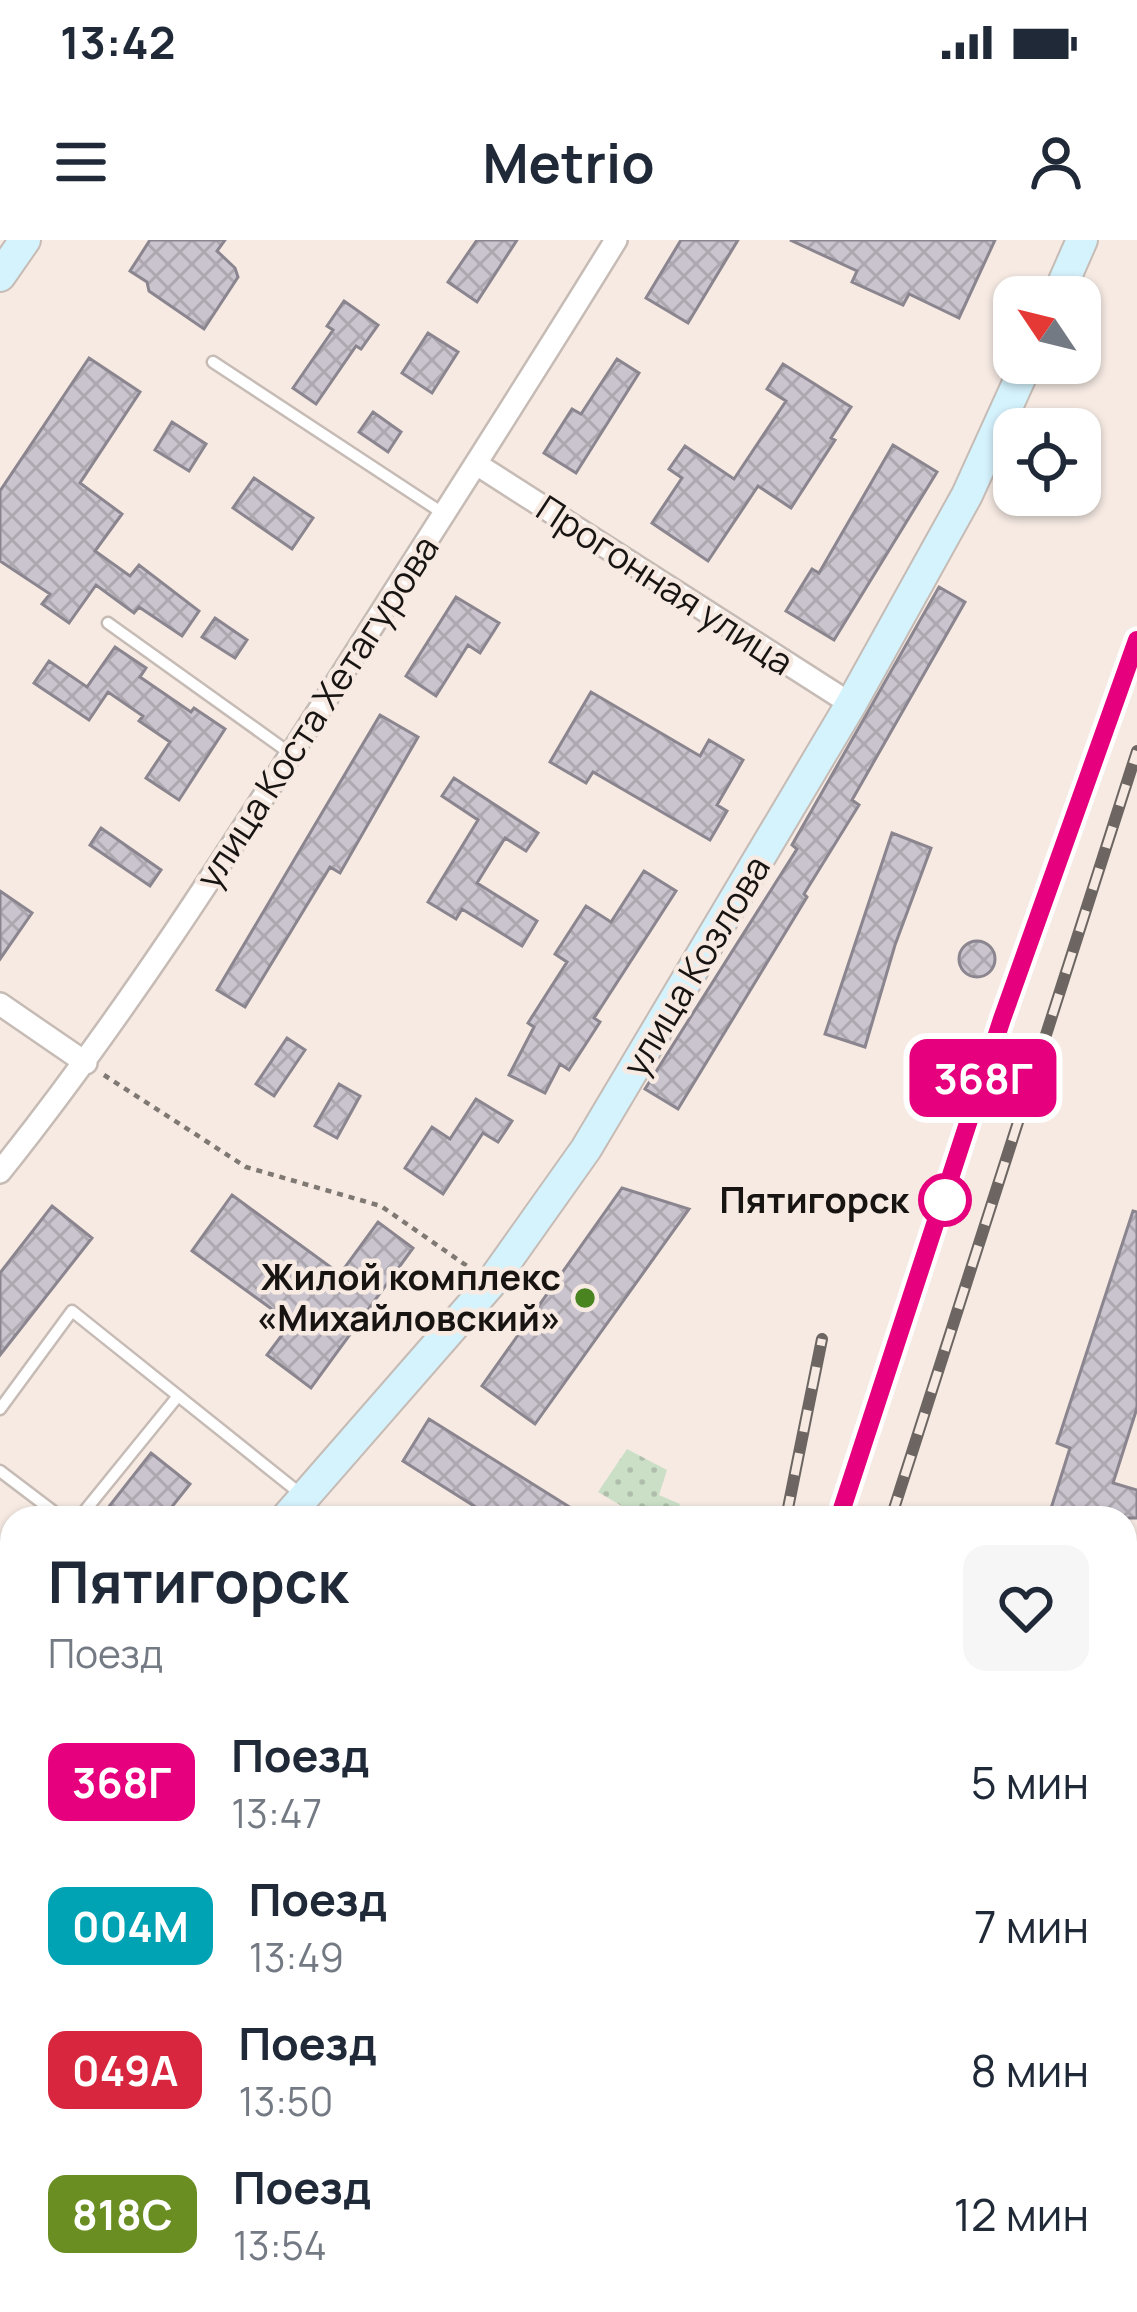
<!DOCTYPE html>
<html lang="ru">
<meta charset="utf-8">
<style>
:root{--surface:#fff;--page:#f6f6f7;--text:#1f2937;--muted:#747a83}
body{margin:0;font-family:Manrope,sans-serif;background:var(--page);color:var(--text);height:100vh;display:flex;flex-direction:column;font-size:45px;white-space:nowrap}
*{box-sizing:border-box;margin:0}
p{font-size:39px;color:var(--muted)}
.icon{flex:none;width:66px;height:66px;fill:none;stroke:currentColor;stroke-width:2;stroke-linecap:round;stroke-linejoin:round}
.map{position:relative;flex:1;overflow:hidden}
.drawer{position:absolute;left:0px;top:1266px;width:1137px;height:807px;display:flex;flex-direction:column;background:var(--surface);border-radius:36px 36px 0 0;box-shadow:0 3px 9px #0004}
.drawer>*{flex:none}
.badge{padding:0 24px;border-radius:18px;font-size:42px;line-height:78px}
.needle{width:78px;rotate:305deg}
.buttons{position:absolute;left:993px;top:36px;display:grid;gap:24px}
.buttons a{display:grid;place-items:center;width:108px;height:108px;border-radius:24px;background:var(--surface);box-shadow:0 3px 9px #0004;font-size:60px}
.map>.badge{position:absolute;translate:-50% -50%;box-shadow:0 0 0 6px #fff}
.round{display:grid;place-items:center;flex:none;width:126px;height:126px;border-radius:24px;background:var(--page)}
.summary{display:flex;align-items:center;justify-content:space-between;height:204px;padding:0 48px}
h1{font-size:57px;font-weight:700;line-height:90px}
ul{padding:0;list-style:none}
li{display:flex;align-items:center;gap:36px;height:144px;padding:0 48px}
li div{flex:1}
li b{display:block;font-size:45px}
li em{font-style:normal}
li .badge{min-width:132px;font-weight:700;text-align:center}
.status{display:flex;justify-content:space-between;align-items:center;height:84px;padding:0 60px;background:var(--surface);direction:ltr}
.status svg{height:33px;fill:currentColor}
header{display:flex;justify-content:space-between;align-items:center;height:156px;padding:0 48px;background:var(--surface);font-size:54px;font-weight:700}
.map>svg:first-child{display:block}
</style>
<div class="status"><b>13:42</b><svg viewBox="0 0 49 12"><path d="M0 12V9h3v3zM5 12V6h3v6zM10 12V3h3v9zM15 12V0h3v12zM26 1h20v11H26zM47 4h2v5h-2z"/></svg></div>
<header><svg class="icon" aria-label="menu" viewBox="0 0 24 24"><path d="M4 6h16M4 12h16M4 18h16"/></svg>Metrio<svg class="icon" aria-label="person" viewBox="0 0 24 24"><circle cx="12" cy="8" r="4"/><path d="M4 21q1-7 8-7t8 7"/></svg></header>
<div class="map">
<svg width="1137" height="2072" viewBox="0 0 1137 2072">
<defs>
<pattern id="park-dots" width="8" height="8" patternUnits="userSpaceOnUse" patternTransform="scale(3)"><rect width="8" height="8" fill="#cbdfc7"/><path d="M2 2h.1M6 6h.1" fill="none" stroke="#aebeaa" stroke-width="1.8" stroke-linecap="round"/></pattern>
<pattern id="building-cross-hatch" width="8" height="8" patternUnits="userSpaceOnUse" patternTransform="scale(3)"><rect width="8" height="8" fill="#cac4ce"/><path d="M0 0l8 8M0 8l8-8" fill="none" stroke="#ada8b0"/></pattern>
</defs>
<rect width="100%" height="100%" fill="#f6eae3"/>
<path fill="url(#park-dots)" d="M 627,1209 L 667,1230 L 659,1255 L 680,1264 L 674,1278 L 642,1278 L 598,1252 Z"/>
<path fill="url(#building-cross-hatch)" stroke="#8a858e" stroke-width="3" d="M 150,0 L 225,0 L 217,11 L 235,28 L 238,37 L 204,89 L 149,51 L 147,42 L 130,31 Z
M 477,0 L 517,0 L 477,62 L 448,42 Z
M 681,0 L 738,0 L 688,83 L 646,58 Z
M 790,0 L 995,0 L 959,78 L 909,54 L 903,65 L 852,42 L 857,31 Z
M 344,61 L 378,85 L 361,109 L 356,106 L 316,164 L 293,148 L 333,90 L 327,86 Z
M 428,93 L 458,112 L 432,153 L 402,133 Z
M 89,118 L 140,152 L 80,243 L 122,274 L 95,311 L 130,336 L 139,325 L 199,371 L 182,396 L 139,367 L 134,373 L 96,345 L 69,383 L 42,364 L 50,354 L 0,321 L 0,251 Z
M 617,119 L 639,133 L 576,233 L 544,213 L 572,169 L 581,174 Z
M 783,124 L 851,167 L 831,198 L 835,200 L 791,268 L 758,246 L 708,321 L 652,283 L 682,238 L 669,229 L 685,206 L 734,239 L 786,161 L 767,149 Z
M 373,172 L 401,192 L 388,212 L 359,192 Z
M 172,182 L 206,204 L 189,231 L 155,210 Z
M 893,205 L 937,232 L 834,400 L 786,371 L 812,329 L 819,333 Z
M 254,238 L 313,278 L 292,309 L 233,268 Z
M 939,347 L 965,362 L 852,560 L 859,565 L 804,654 L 807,657 L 678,869 L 645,849 L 797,609 L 792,605 Z
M 456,357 L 499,383 L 480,413 L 468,405 L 436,456 L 406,436 Z
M 215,378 L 247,400 L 235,418 L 202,397 Z
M 115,407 L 146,428 L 140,437 L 191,472 L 194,468 L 225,489 L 179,560 L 146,538 L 170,502 L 139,481 L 143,476 L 108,452 L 89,480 L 34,443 L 49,421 L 87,447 Z
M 591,452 L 700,516 L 709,500 L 743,520 L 717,565 L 727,571 L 710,600 L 593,532 L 586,543 L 550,522 Z
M 380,475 L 418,497 L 340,633 L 330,627 L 245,767 L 217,750 Z
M 454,538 L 538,593 L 526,611 L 505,598 L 477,643 L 537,681 L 522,706 L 462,669 L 456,679 L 428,662 L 478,580 L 442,556 Z
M 101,588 L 161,630 L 150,646 L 90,605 Z
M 892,593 L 931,608 L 895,705 L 865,807 L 825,794 Z
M 644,631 L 676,651 L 594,778 L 600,782 L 569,830 L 560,824 L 545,853 L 509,835 L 534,787 L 528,783 L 567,722 L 555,714 L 586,666 L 611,682 Z
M 0,651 L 32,673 L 0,719 Z
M959 719a18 18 0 1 1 36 0a18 18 0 1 1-36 0Z
M 287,798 L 305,810 L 274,856 L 256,844 Z
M 339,844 L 360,856 L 337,898 L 315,886 Z
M 476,859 L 512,881 L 498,902 L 483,893 L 443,954 L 405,928 L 432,887 L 450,899 Z
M 622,948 L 689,969 L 535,1184 L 482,1146 Z
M 232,955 L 340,1034 L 378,982 L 413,1008 L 311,1148 L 267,1115 L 291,1083 L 192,1011 Z
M 52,966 L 92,998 L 0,1115 L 0,1033 Z
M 1133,971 L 1137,972 L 1137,1168 L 1113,1243 L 1137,1250 L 1137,1278 L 1048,1278 L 1070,1208 L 1057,1203 Z
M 429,1179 L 587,1278 L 493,1278 L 403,1221 Z
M 151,1213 L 190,1244 L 163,1278 L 100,1278 Z"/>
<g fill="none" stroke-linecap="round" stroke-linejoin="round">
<defs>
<path id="lane" d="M 213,122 L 444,274
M 108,383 L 291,514
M 0,1169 L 72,1071 L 302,1255
M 0,1231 L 62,1278
M 79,1278 L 178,1156"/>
<path id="street" d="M 478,225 L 851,464
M 0,764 L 86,823
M 0,932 C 127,773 235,602 344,431 C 435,287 527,145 616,0
M 1125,1815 L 1137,1797"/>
<path id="secondary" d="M 0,36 L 25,0
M 1057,57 L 1082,0
M 286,1278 L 491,1043 L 586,909 L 851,464 L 967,255 L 1027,123
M 0,1633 L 12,1615"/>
</defs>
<use href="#lane" stroke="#c6bbb5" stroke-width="15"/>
<use href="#street" stroke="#c6bbb5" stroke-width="26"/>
<use href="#secondary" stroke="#c6bbb5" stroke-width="34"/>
<path stroke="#7f7873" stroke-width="4.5" stroke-dasharray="6 6" stroke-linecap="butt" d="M 104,835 L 246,927 L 381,966 L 467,1026
M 1125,1545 L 1137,1509
M 1125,1569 L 1137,1572
M 1125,1617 L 1137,1581
M 1087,2061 L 1100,2072
M 468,2072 L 478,2061
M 871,2072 L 880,2061"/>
<use href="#lane" stroke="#fff" stroke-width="10"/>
<use href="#street" stroke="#fff" stroke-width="21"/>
<use href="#secondary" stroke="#d5f3fd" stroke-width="30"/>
<path stroke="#6c6561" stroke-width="3" d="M 1125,1812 L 1137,1791
M 916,2072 L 924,2061"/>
<defs>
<path id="rail" d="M 786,1278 L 822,1099
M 839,1278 L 1002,779 L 1137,400
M 891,1278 L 1137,511
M 556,2072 L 562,2061
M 581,2072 L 585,2061
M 615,2072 L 618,2061
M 636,2072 L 640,2061"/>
</defs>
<use href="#rail" stroke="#6c6561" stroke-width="12"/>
<use href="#rail" stroke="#f6eae3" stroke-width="8" stroke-dasharray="22" stroke-linecap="butt"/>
</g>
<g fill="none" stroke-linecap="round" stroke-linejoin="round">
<defs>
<path id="line" d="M 839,1278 L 1002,779 L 1137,400"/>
</defs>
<use href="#line" stroke="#fff" stroke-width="27"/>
<use href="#line" stroke="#e6007e" stroke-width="18"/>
</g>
<circle fill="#fff" stroke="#e6007e" stroke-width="6" cx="945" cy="960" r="24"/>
<circle fill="#498421" stroke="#f6eae3" stroke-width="4.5" cx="585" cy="1058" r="12"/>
<g text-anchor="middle" stroke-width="9" stroke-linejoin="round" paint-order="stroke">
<g font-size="36" fill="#181412" stroke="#f6eae3">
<text transform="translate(665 345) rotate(33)" y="13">Прогонная улица</text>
<text transform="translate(317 472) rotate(-57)" y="13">улица Коста Хетагурова</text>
<text transform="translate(696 726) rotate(-59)" y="13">улица Козлова</text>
</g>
<g font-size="36" font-weight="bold" fill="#181412" stroke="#f6eae3" text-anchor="end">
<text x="909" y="973">Пятигорск</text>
</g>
<g font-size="36" font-weight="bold" fill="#181412" stroke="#f6eae3" text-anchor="end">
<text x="561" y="1050">Жилой комплекс<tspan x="561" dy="41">«Михайловский»</tspan></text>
</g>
</g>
</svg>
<div class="buttons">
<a><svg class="needle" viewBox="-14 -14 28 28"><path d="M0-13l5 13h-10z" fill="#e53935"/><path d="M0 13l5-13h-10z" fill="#747a83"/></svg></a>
<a><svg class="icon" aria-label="locate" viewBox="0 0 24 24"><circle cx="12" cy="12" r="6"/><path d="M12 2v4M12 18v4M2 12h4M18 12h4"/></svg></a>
</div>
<b class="badge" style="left:983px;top:838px;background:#e6007e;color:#fff">368Г</b>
<section class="drawer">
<div class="summary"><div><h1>Пятигорск</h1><p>Поезд</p></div><a class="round"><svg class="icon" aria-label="heart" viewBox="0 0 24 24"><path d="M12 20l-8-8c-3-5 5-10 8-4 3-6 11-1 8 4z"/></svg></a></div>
<ul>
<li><span class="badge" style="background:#e6007e;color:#fff">368Г</span><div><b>Поезд</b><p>13:47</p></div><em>5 мин</em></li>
<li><span class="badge" style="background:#00a3b4;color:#fff">004М</span><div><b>Поезд</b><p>13:49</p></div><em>7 мин</em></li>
<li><span class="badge" style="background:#d7263d;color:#fff">049А</span><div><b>Поезд</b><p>13:50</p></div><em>8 мин</em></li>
<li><span class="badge" style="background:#6b8e23;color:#fff">818С</span><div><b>Поезд</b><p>13:54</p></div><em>12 мин</em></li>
</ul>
</section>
</div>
